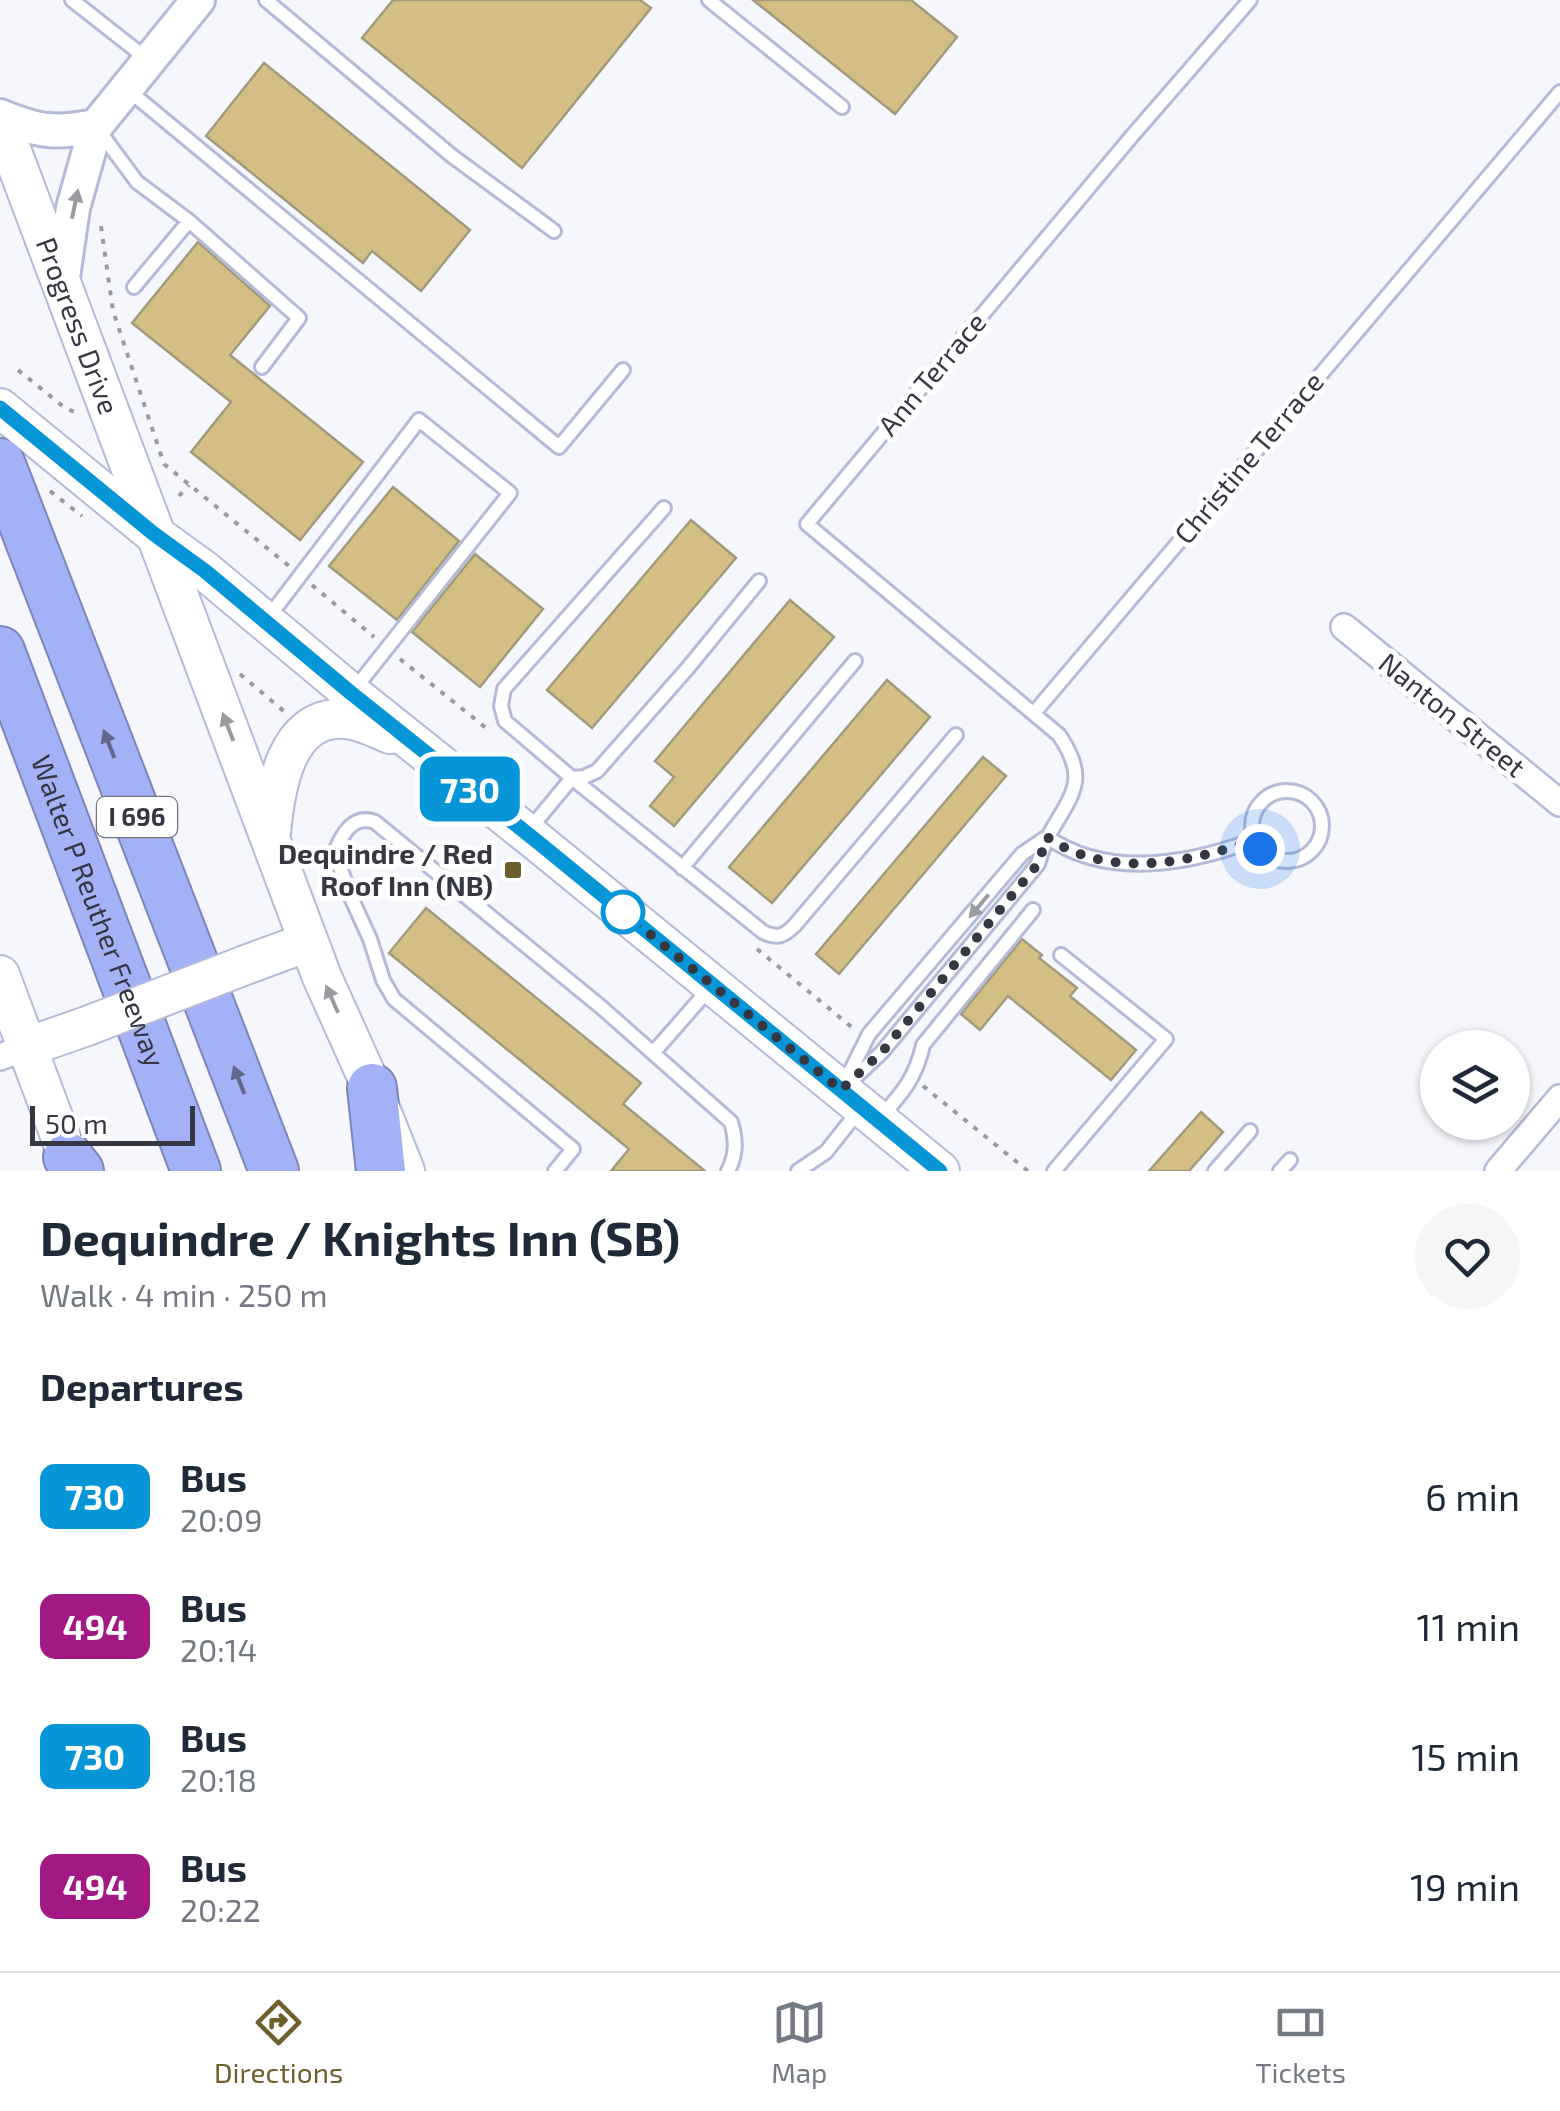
<!DOCTYPE html>
<meta charset="utf-8">
<style>
:root{--surface:#fff;--page:#f6f6f7;--text:#1f2937;--muted:#747a83;--line:#e0e1e3;--accent:#6f5f2c}
body{margin:0;font-family:"Exo 2",sans-serif;background:var(--page);color:var(--text);height:100vh;display:flex;flex-direction:column;font-size:38px;white-space:nowrap}
*{box-sizing:border-box;margin:0}
p{font-size:32px;color:var(--muted)}
.icon{flex:none;width:55px;height:55px;fill:none;stroke:currentColor;stroke-width:2;stroke-linecap:round;stroke-linejoin:round}
.map{position:relative;height:1171px;overflow:hidden}
.drawer{display:flex;flex-direction:column;background:var(--surface);flex:1}
.drawer>*{flex:none}
.badge{padding:0 20px;border-radius:15px;font-size:35px;line-height:65px}
.controls{position:absolute;left:1420px;top:1030px;display:grid;gap:20px}
.controls a{display:grid;place-items:center;width:110px;height:110px;border-radius:50%;background:var(--surface);box-shadow:0 2px 8px #0004;font-size:50px}
.scale{position:absolute;left:30px;bottom:25px;width:165px;box-sizing:border-box;padding-left:10px;border:5px solid #353743;border-top:0;font-size:28px;line-height:35px;white-space:nowrap;color:#353743;-webkit-text-stroke:8px #fff;paint-order:stroke}
.you{position:absolute;width:50px;height:50px;margin:-25px;border:8px solid #fff;border-radius:50%;background:#1a73e8;box-shadow:0 0 0 15px #1a73e833}
.map>.badge{position:absolute;translate:-50% -50%;box-shadow:0 0 0 5px #fff}
h2{padding:0 40px;font-size:38px;line-height:90px}
.round{display:grid;place-items:center;flex:none;width:105px;height:105px;border-radius:52px;background:var(--page)}
.overview{display:flex;align-items:center;justify-content:space-between;height:170px;padding:0 40px}
h1{font-size:48px;font-weight:700;line-height:75px}
ul{padding:0;list-style:none}
li{display:flex;align-items:center;gap:30px;height:130px;padding:0 40px}
li div{flex:1}
li b{display:block;font-size:38px}
li em{font-style:normal}
li .badge{min-width:110px;font-weight:700;text-align:center}
.menu{display:flex;justify-content:space-around;align-items:center;height:140px;border-top:2px solid var(--line);background:var(--surface);font-size:28px;color:var(--muted)}
.menu a{display:grid;justify-items:center;gap:5px}
.menu .selected{color:var(--accent)}
.map>svg:first-child{display:block}
</style>
<div class="map">
<svg width="1560" height="1171" viewBox="0 0 1560 1171">
<rect width="100%" height="100%" fill="#f6f7fd"/>
<path fill="#d3bf84" stroke="#a39a7e" stroke-width="2.5" d="M 393,0 L 640,0 L 651,8 L 522,168 L 362,38 Z
M 753,0 L 911,0 L 957,37 L 895,114 Z
M 264,63 L 470,230 L 421,291 L 372,251 L 363,263 L 206,136 Z
M 198,242 L 270,306 L 230,355 L 363,462 L 300,540 L 191,452 L 231,402 L 132,323 Z
M 393,487 L 459,541 L 397,620 L 329,566 Z
M 691,520 L 736,558 L 592,728 L 547,690 Z
M 475,554 L 543,609 L 480,687 L 412,632 Z
M 790,600 L 834,637 L 674,826 L 650,806 L 674,777 L 655,761 Z
M 887,680 L 930,717 L 772,903 L 729,867 Z
M 983,757 L 1006,776 L 839,974 L 816,954 Z
M 426,908 L 641,1083 L 623,1104 L 705,1171 L 611,1171 L 629,1149 L 389,953 Z
M 1022,939 L 1042,955 L 1039,958 L 1077,988 L 1070,996 L 1136,1050 L 1111,1080 L 1008,996 L 980,1030 L 961,1014 Z
M 1201,1112 L 1223,1132 L 1189,1171 L 1149,1171 Z"/>
<g fill="none" stroke-linecap="round" stroke-linejoin="round">
<defs>
<path id="service" d="M 72,0 L 147,59
M 266,0 L 452,156 L 554,231
M 709,0 L 842,107
M 128,90 L 559,447 L 623,370
M 100,132 L 137,182 L 189,221 L 299,318 L 262,367
M 134,287 L 189,221
M 267,619 L 419,420 L 510,493 L 353,691
M 1034,713 L 1560,92
M 572,778 L 763,932 C 778,939 784,936 795,925 L 956,735
M 572,778 L 584,777 L 597,771 L 687,669 L 759,581
M1252 826a35 35 0 1 1 70 0a35 35 0 1 1-70 0Z
M 528,831 L 572,778 L 505,721 L 501,706 L 504,689 L 664,508
M 1047,837 C 1108,879 1189,864 1254,840
M 682,868 L 855,661
M 653,1053 L 710,988
M 846,1080 L 869,1034 L 1022,854 L 1047,837
M 845,1087 L 882,1052 L 1038,864 C 1041,854 1044,843 1050,833 C 1073,793 1089,779 1059,735 L 807,524 L 1132,136 L 1250,0
M 882,1116 C 903,1092 916,1077 923,1045 L 1033,910
M 555,1171 L 573,1149 L 394,999 L 383,980 L 370,939 L 349,893 L 335,852 C 342,834 353,814 375,822 L 601,1007 L 731,1122 C 736,1139 737,1154 728,1171
M 798,1171 L 826,1152 L 860,1109
M 1054,1171 L 1166,1039 L 1061,955
M 1215,1171 L 1250,1131
M 1280,1171 L 1290,1160"/>
<path id="minor" d="M 1344,627 L 1560,803
M 0,1057 L 27,1047
M 1498,1171 L 1560,1098"/>
<path id="tertiary" d="M 0,116 C 39,132 55,134 96,126
M 62,284 L 73,208 L 96,126 L 198,0"/>
<g id="secondary">
<path id="s1" d="M 0,120 L 322,977 L 372,1088 L 405,1171"/>
<path d="M 0,408 L 154,534 L 205,571 L 351,693 L 539,843 L 940,1171"/>
<path d="M 271,833 C 275,790 285,715 345,719 C 361,720 376,728 390,734"/>
<path d="M 248,964 L 308,942"/>
<path d="M 0,975 L 68,1157 L 71,1171"/>
<path d="M 27,1047 L 87,1026"/>
</g>
<g id="motorway">
<path d="M 0,463 L 274,1171"/>
<path id="s2" d="M 0,651 L 196,1171"/>
<path d="M 372,1088 L 381,1171"/>
<path d="M 68,1157 L 79,1171"/>
</g>
</defs>
<use href="#service" stroke="#b5bbd7" stroke-width="18"/>
<use href="#minor" stroke="#b5bbd7" stroke-width="30"/>
<use href="#tertiary" stroke="#b5bbd7" stroke-width="38"/>
<use href="#secondary" stroke="#b5bbd7" stroke-width="42"/>
<use href="#motorway" stroke="#7c86b8" stroke-width="52"/>
<path stroke="#999aa3" stroke-width="4" stroke-dasharray="5 8" stroke-linecap="butt" d="M 101,226 L 113,311 L 164,464 L 289,566
M 18,370 L 65,408 L 77,413
M 50,491 L 82,516
M 179,496 L 189,485
M 312,585 L 374,637
M 400,659 L 490,731
M 240,674 L 286,713
M 757,949 L 854,1029
M 923,1086 L 1028,1171"/>
<use href="#service" stroke="#fff" stroke-width="12"/>
<use href="#minor" stroke="#fff" stroke-width="25"/>
<use href="#tertiary" stroke="#fff" stroke-width="32"/>
<use href="#secondary" stroke="#fff" stroke-width="38"/>
<use href="#motorway" stroke="#a3b1f7" stroke-width="48"/>
<defs>
<path id="secondary-bridge" d="M 87,1026 L 248,964"/>
</defs>
<use href="#secondary-bridge" stroke="#b5bbd7" stroke-width="42" stroke-linecap="butt"/>
<use href="#secondary-bridge" stroke="#fff" stroke-width="38"/>
</g>
<defs><path id="oneway-solid" d="M-6-.8H1V-3.2L6.5 0L1 3.2V.8H-6Z" transform="scale(2.5)"/></defs>
<g fill="#9a9ba1">
<use href="#oneway-solid" transform="translate(75 204) rotate(-78)"/>
<use href="#oneway-solid" transform="translate(228 727) rotate(-111)"/>
<use href="#oneway-solid" transform="translate(979 906) rotate(130)"/>
<use href="#oneway-solid" transform="translate(332 999) rotate(-114)"/>
</g>
<g fill="#61688b">
<use href="#oneway-solid" transform="translate(109 744) rotate(-111)"/>
<use href="#oneway-solid" transform="translate(239 1080) rotate(-111)"/>
</g>
<g fill="none" stroke-linecap="round" stroke-linejoin="round">
<defs>
<path id="line" d="M 0,408 L 154,534 L 205,571 L 351,693 L 539,843 L 940,1171"/>
</defs>
<use href="#line" stroke="#fff" stroke-width="22"/>
<use href="#line" stroke="#0696d7" stroke-width="15"/>
<path stroke="#353743" stroke-width="10" stroke-dasharray="0 18" d="M 623,912 L 841,1090 L 882,1052 L 1038,864 L 1047,837 C 1108,880 1189,863 1254,840 L 1260,849"/>
</g>
<rect fill="#6f5f2c" stroke="#fff" stroke-width="4" x="503" y="860" width="20" height="20" rx="5"/>
<circle fill="#fff" stroke="#0696d7" stroke-width="5" cx="623" cy="912" r="20"/>
<g text-anchor="middle" stroke-width="10" stroke-linejoin="round" paint-order="stroke">
<rect fill="#fff" stroke="#72737b" stroke-width="2.5" x="97" y="797" width="80" height="40" rx="8"/>
<g font-size="25" font-weight="bold" fill="#353743">
<text x="137" y="826">I 696</text>
</g>
<g font-size="28" fill="#353743" stroke="#fff">
<text dy="10" stroke="none"><textPath href="#s1" startOffset="220">Progress Drive</textPath></text>
<text transform="translate(932 374) rotate(-50)" y="10">Ann Terrace</text>
<text transform="translate(1249 458) rotate(-50)" y="10">Christine Terrace</text>
<text transform="translate(1452 715) rotate(39)" y="10">Nanton Street</text>
<text dy="10" stroke="none"><textPath href="#s2" startOffset="278">Walter P Reuther Freeway</textPath></text>
</g>
<g font-size="28" font-weight="bold" fill="#353743" stroke="#fff" text-anchor="end">
<text x="493" y="864">Dequindre / Red<tspan x="493" dy="32">Roof Inn (NB)</tspan></text>
</g>
</g>
</svg>
<div class="controls">
<a><svg class="icon" aria-label="layers" viewBox="0 0 24 24"><path d="M12 4l9 5-9 5-9-5zM3 14l9 5 9-5"/></svg></a>
</div>
<div class="scale">50 m</div>
<div class="you" style="left:1260px;top:849px"></div>
<b class="badge" style="left:470px;top:789px;background:#0696d7;color:#fff">730</b>
</div>
<section class="drawer">
<div class="overview"><div><h1>Dequindre / Knights Inn (SB)</h1><p>Walk · 4 min · 250 m</p></div><a class="round"><svg class="icon" aria-label="heart" viewBox="0 0 24 24"><path d="M12 20l-8-8c-3-5 5-10 8-4 3-6 11-1 8 4z"/></svg></a></div>
<h2>Departures</h2>
<ul>
<li><span class="badge" style="background:#0696d7;color:#fff">730</span><div><b>Bus</b><p>20:09</p></div><em>6 min</em></li>
<li><span class="badge" style="background:#a31984;color:#fff">494</span><div><b>Bus</b><p>20:14</p></div><em>11 min</em></li>
<li><span class="badge" style="background:#0696d7;color:#fff">730</span><div><b>Bus</b><p>20:18</p></div><em>15 min</em></li>
<li><span class="badge" style="background:#a31984;color:#fff">494</span><div><b>Bus</b><p>20:22</p></div><em>19 min</em></li>
</ul>
</section>
<nav class="menu">
<a class="selected"><svg class="icon" aria-label="directions" viewBox="0 0 24 24"><path d="M12 3l9 9-9 9-9-9zM9 14v-3h6M13 9l2 2-2 2"/></svg>Directions</a>
<a><svg class="icon" aria-label="map" viewBox="0 0 24 24"><path d="M3 6l6-2 6 2 6-2v14l-6 2-6-2-6 2zM9 4v14M15 6v14"/></svg>Map</a>
<a><svg class="icon" aria-label="tickets" viewBox="0 0 24 24"><path d="M3 7h18v10H3zM15 7v10"/></svg>Tickets</a>
</nav>
